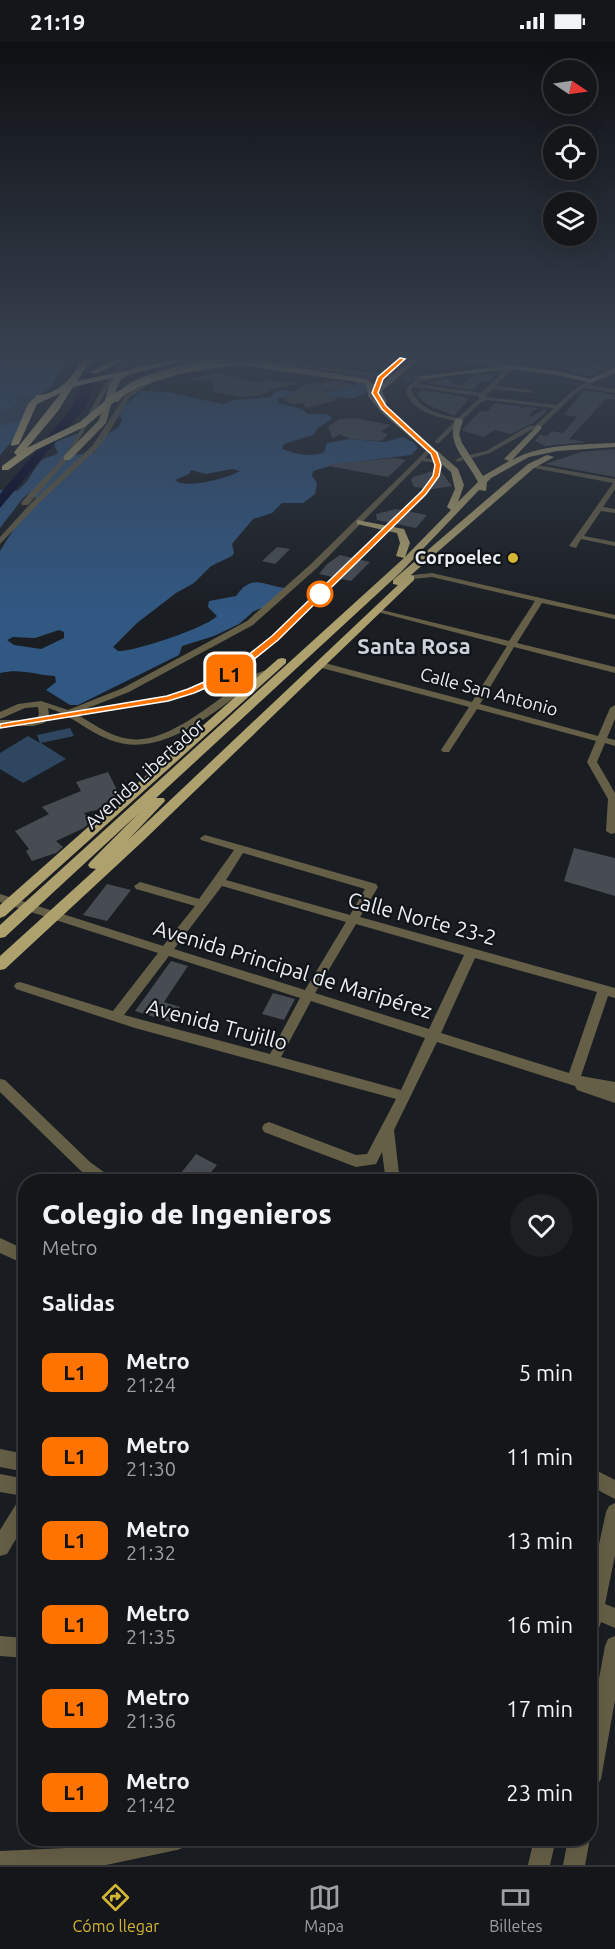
<!DOCTYPE html>
<html lang="es">
<meta charset="utf-8">
<style>
:root{--surface:#14161a;--page:#1d1f23;--text:#f1f3f6;--muted:#9d9fa2;--line:#333539;--accent:#d5b534}
body{margin:0;font-family:Ubuntu,sans-serif;background:var(--page);color:var(--text);height:100vh;display:flex;flex-direction:column;font-size:22px;white-space:nowrap}
*{box-sizing:border-box;margin:0}
p{font-size:20px;color:var(--muted)}
.icon{flex:none;width:33px;height:33px;fill:none;stroke:currentColor;stroke-width:2;stroke-linecap:round;stroke-linejoin:round}
.map{position:relative;flex:1;overflow:hidden}
.drawer{position:absolute;left:18px;top:1132px;width:579px;height:672px;display:flex;flex-direction:column;background:var(--surface);border-radius:24px;box-shadow:0 6px 24px #0002,0 0 0 2px var(--line)}
.drawer>*{flex:none}
.badge{padding:0 12px;border-radius:9px;font-size:21px;line-height:39px}
.needle{width:39px;rotate:103deg}
.buttons{position:absolute;left:543px;top:18px;display:grid;gap:12px}
.buttons a{display:grid;place-items:center;width:54px;height:54px;border-radius:50%;background:var(--surface);box-shadow:0 6px 24px #0002,0 0 0 2px var(--line);font-size:30px}
.map>.badge{position:absolute;translate:-50% -50%;box-shadow:0 0 0 3px #fff}
h2{padding:0 24px;font-size:22px;line-height:54px}
.round{display:grid;place-items:center;flex:none;width:63px;height:63px;border-radius:32px;background:var(--page)}
.summary{display:flex;align-items:center;justify-content:space-between;height:102px;padding:0 24px}
h1{font-size:28px;font-weight:800;line-height:45px}
ul{padding:0;list-style:none}
li{display:flex;align-items:center;gap:18px;height:84px;padding:0 24px}
li div{flex:1}
li b{display:block;font-size:22px}
li em{font-style:normal}
li .badge{min-width:66px;font-weight:700;text-align:center}
.status{display:flex;justify-content:space-between;align-items:center;height:42px;padding:0 30px;background:var(--surface);direction:ltr}
.status svg{height:16px;fill:currentColor}
.dock{display:flex;justify-content:space-around;align-items:center;height:84px;border-top:2px solid var(--line);background:var(--surface);font-size:16px;color:var(--muted)}
.dock a{display:grid;justify-items:center;gap:3px}
.dock .active{color:var(--accent)}
.map>svg:first-child{display:block}
</style>
<div class="status"><b>21:19</b><svg viewBox="0 0 49 12"><path d="M0 12V9h3v3zM5 12V6h3v6zM10 12V3h3v9zM15 12V0h3v12zM26 1h20v11H26zM47 4h2v5h-2z"/></svg></div>
<div class="map">
<svg width="615" height="1823" viewBox="0 0 615 1823">
<rect width="100%" height="100%" fill="#1a1e23"/>
<path fill="#2f4660" d="M 0,317 L 59,317 L 63,327 L 50,343 L 28,363 L 18,393 L 0,413 Z
M 70,686 L 74,694 L 41,701 L 66,717 L 23,741 L 0,727 L 0,711 L 28,694 L 40,701 L 37,693 Z"/>
<path fill="#315883" fill-rule="evenodd" d="M 64,317 L 67,323 L 58,329 C 56,343 43,355 28,355 C 22,355 19,352 13,353 L 18,361 L 16,363 L 0,370 L 0,319 Z
M 353,333 L 364,335 L 369,349 L 355,356 L 298,354 L 277,357 L 278,361 L 302,367 L 307,372 L 327,372 L 333,376 L 318,386 L 313,393 L 284,402 L 282,407 C 296,412 310,416 324,410 L 327,401 L 350,397 L 385,400 L 402,395 L 413,400 L 418,406 L 411,413 L 337,422 L 313,429 L 312,434 L 317,441 L 315,452 L 303,461 L 282,461 L 272,471 L 253,477 L 232,502 L 234,511 L 232,514 L 211,524 L 194,541 L 176,551 L 137,581 L 113,605 L 118,609 C 134,610 208,585 217,574 L 208,565 L 209,559 L 236,554 C 252,531 262,543 285,546 L 270,563 L 254,569 L 239,582 L 214,594 L 182,604 L 179,613 L 78,663 L 70,663 L 46,648 L 56,640 L 55,634 C 35,633 21,626 0,631 L 0,509 L 17,482 L 36,458 L 32,449 L 23,456 L 0,486 L 0,448 L 17,449 C 31,438 31,430 41,419 C 45,415 53,415 58,411 L 54,402 L 55,400 L 82,390 L 67,409 L 74,413 L 94,411 L 103,395 L 119,385 L 122,378 L 120,375 L 121,366 L 141,349 L 167,350 L 223,362 L 233,358 L 271,355 L 275,350 L 284,348 L 305,351 L 328,350 L 355,344 L 357,342 L 350,335 ZM 232,427 L 240,429 C 228,436 186,448 175,438 L 189,432 L 191,428 L 206,432 ZM 59,588 L 64,590 L 64,596 L 41,607 L 14,603 L 7,598 L 13,595 L 35,596 Z
M 21,378 L 17,392 L 0,413 L 0,384 Z"/>
<path fill="#000124" d="M 95,317 L 104,317 L 87,363 L 0,466 L 0,452 L 74,363 L 80,345 Z"/>
<path fill="#474c52" d="M 570,321 L 571,323 L 600,330 L 590,335 L 559,326 Z
M 217,331 L 262,341 L 261,338 L 294,340 L 295,342 L 268,348 L 269,350 L 259,353 L 243,355 L 214,350 L 213,339 L 193,338 L 193,336 Z
M 498,331 L 489,340 L 481,339 L 473,348 L 425,341 L 447,336 L 453,342 L 461,343 L 474,333 Z
M 333,339 L 351,341 L 355,345 L 324,349 L 337,358 L 305,366 L 304,361 L 292,362 L 284,358 L 304,342 Z
M 421,348 L 467,355 L 465,357 L 469,357 L 455,373 L 452,373 L 426,362 L 416,352 Z
M 584,348 L 615,353 L 615,358 L 606,357 L 569,397 L 587,400 L 545,404 L 535,399 L 540,393 L 547,394 L 551,389 L 563,391 L 577,375 L 564,373 Z
M 495,361 L 519,364 L 523,367 L 525,365 L 537,366 L 529,373 L 530,375 L 545,367 L 547,370 L 533,381 L 511,392 L 495,388 L 483,395 L 462,388 L 480,369 L 487,370 Z
M 355,376 L 391,383 L 381,390 L 388,392 L 382,399 L 351,397 L 339,392 L 333,397 L 328,385 L 339,377 Z
M 615,407 L 615,435 L 545,422 L 581,410 Z
M 394,416 L 406,418 L 388,435 L 329,424 L 330,422 Z
M 439,427 L 452,444 L 433,447 L 414,445 L 411,438 L 413,435 Z
M 396,467 L 427,473 L 416,486 L 377,478 L 376,472 Z
M 277,505 L 290,507 L 275,522 L 262,519 Z
M 340,513 L 370,520 L 351,539 L 319,532 L 327,522 Z
M 108,730 L 120,754 L 108,765 L 84,771 L 91,779 L 84,786 L 56,799 L 63,805 L 56,811 L 32,819 L 26,809 L 29,807 L 15,789 L 49,772 L 42,765 L 81,749 L 76,740 Z
M 574,806 L 615,816 L 615,854 L 564,839 Z
M 107,842 L 131,848 L 107,879 L 83,873 Z
M 171,919 L 188,924 L 164,960 L 180,965 L 170,980 L 135,969 Z
M 273,951 L 295,957 L 284,978 L 262,972 Z
M 196,1112 L 217,1123 L 203,1140 L 174,1140 Z"/>
<g fill="none" stroke-linecap="round" stroke-linejoin="round">
<path stroke="#393d42" stroke-width="8" stroke-dasharray="8 4" stroke-linecap="butt" d="M 307,328 L 388,337 L 420,335"/>
<path fill="#665f47" fill-rule="evenodd" d="M 126,317 L 132,317 L 112,339 L 68,417 L 28,463 L 22,463 L 21,461 C 37,441 57,426 71,404 C 90,375 99,342 126,317 Z
M 228,317 L 249,317 L 398,334 L 395,336 Z
M 453,317 L 469,317 L 510,323 L 516,317 L 522,317 L 496,344 L 531,348 L 533,351 L 493,347 L 485,355 L 557,363 L 572,349 L 591,337 L 594,339 L 589,343 L 615,347 L 615,351 L 584,346 L 576,351 L 540,386 L 531,388 L 490,411 L 472,416 L 469,414 L 470,413 L 486,409 L 527,385 L 536,383 L 554,366 L 487,358 L 480,361 L 439,401 L 435,401 L 435,399 L 455,379 C 437,375 407,368 406,346 L 417,337 L 442,332 L 444,335 L 421,339 L 418,342 L 481,351 L 507,326 ZM 414,345 L 478,354 L 479,357 L 458,376 C 440,373 418,367 411,347 Z
M 574,318 L 614,328 L 615,329 L 612,331 L 572,321 Z
M 146,340 L 151,341 L 129,356 L 110,389 L 98,406 L 43,457 L 0,502 L 0,495 L 31,461 L 93,403 L 125,354 Z
M 427,408 L 430,410 L 425,416 L 440,419 L 440,421 L 422,419 L 318,525 L 253,583 L 129,650 L 75,671 C 92,681 110,695 130,697 C 165,702 209,664 236,645 C 247,637 259,627 273,628 L 273,632 L 261,636 C 219,665 164,719 110,698 C 88,690 70,672 48,666 L 49,672 L 44,681 L 33,684 L 0,684 L 0,678 L 33,678 L 37,677 L 39,672 L 38,665 L 25,666 L 0,677 L 0,670 L 18,662 L 41,659 L 68,668 L 123,646 L 247,579 L 312,521 Z
M 461,415 L 463,416 L 463,418 L 458,420 L 455,418 Z
M 531,422 L 615,437 L 615,447 L 603,465 L 615,467 L 615,471 L 601,469 L 584,494 L 615,500 L 615,504 L 581,497 L 576,506 L 569,504 L 613,441 L 529,425 L 528,424 Z
M 432,531 L 615,573 L 615,577 L 542,561 L 517,601 L 615,625 L 615,631 L 514,605 L 480,662 L 598,694 L 610,666 L 615,663 L 615,677 L 607,696 L 615,698 L 615,704 L 605,701 L 597,720 L 615,751 L 615,791 L 611,792 L 606,789 L 608,757 L 587,720 L 596,699 L 477,667 L 449,710 L 443,710 L 441,708 L 469,665 L 318,625 L 318,621 L 321,620 L 472,660 L 507,604 L 374,569 L 378,567 L 509,599 L 535,559 L 432,535 L 413,537 L 409,535 L 413,533 Z
M 205,793 L 376,842 L 378,845 L 360,875 L 615,946 L 615,956 L 608,954 L 581,1034 L 615,1040 L 615,1061 L 577,1048 L 575,1044 L 437,1000 L 394,1088 L 400,1140 L 386,1140 L 382,1110 L 376,1122 L 356,1125 L 264,1090 L 262,1086 L 264,1082 L 269,1080 L 356,1113 L 367,1112 L 396,1057 L 135,986 L 16,947 L 14,944 L 16,941 L 20,940 L 113,969 L 158,911 L 0,860 L 0,852 L 163,904 L 195,864 L 136,847 L 134,844 L 140,840 L 199,857 L 234,808 L 201,798 L 200,796 ZM 243,811 L 365,847 L 350,873 L 226,838 ZM 222,844 L 346,880 L 305,948 L 174,907 ZM 356,882 L 464,913 L 429,987 L 315,951 ZM 169,914 L 300,956 L 270,1012 L 124,973 ZM 475,916 L 597,950 L 569,1031 L 441,991 ZM 311,959 L 425,996 L 401,1048 L 281,1015 Z
M 0,1037 L 5,1038 L 90,1120 L 112,1136 L 114,1140 L 96,1140 L 80,1128 L 0,1050 Z
M 0,1196 L 26,1208 L 26,1223 L 0,1211 Z
M 0,1407 L 26,1412 L 26,1430 L 0,1425 Z
M 590,1425 L 615,1438 L 615,1457 L 590,1444 Z
M 0,1432 L 26,1437 L 26,1480 L 7,1512 L 0,1514 L 0,1488 L 20,1456 L 23,1454 L 0,1450 Z
M 615,1461 L 615,1513 L 605,1562 L 615,1566 L 615,1586 L 601,1580 L 597,1592 L 590,1595 L 590,1544 L 606,1470 L 609,1464 Z
M 0,1594 L 26,1596 L 26,1616 L 0,1614 Z
M 615,1594 L 615,1658 L 601,1737 L 597,1744 L 590,1748 L 590,1685 L 605,1604 L 608,1597 Z
M 590,1796 L 590,1797 L 585,1823 L 563,1823 L 568,1797 Z
M 130,1797 L 188,1797 L 185,1805 L 177,1808 L 106,1823 L 0,1823 L 0,1809 L 67,1806 Z
M 534,1797 L 556,1797 L 550,1823 L 528,1823 Z"/>
<path fill="#afa16d" fill-rule="evenodd" d="M 181,317 L 200,317 L 143,327 L 121,337 L 113,355 C 120,348 127,342 136,338 C 151,331 212,313 224,319 L 152,336 L 127,350 L 118,360 L 112,359 L 106,381 L 70,418 L 64,418 L 64,414 L 99,378 L 109,344 L 115,334 L 139,324 Z
M 412,317 L 419,317 L 382,349 L 387,360 L 383,362 L 458,427 L 464,443 L 458,460 L 478,440 C 467,417 445,403 456,376 L 463,378 L 459,392 L 462,401 L 483,434 L 509,419 L 504,417 L 538,383 L 542,385 L 541,387 L 512,418 C 543,401 581,403 615,401 L 615,405 L 557,409 L 529,415 L 491,436 L 487,440 L 486,449 L 479,448 L 401,530 L 156,756 L 164,756 L 165,759 L 128,798 L 398,543 L 393,542 L 393,538 L 528,422 L 547,413 L 554,415 L 534,426 L 411,533 L 414,534 L 414,538 L 143,799 L 5,927 L 0,928 L 0,914 L 96,827 L 90,826 L 88,823 L 90,820 L 138,772 L 5,895 L 0,896 L 0,883 L 404,516 L 396,514 L 400,501 L 397,491 L 357,482 L 357,478 L 404,487 L 410,501 L 405,515 L 451,468 L 447,465 L 455,447 L 451,430 L 382,371 L 368,354 L 367,345 L 364,341 L 234,322 C 248,315 344,334 366,337 L 374,342 L 375,347 Z
M 511,323 L 562,330 L 590,337 L 615,326 L 615,331 L 591,341 L 562,334 L 511,327 L 420,337 L 416,335 Z
M 282,616 L 286,617 L 286,621 L 5,874 L 0,876 L 0,863 L 278,617 Z"/>
<path fill="#cdbb7c" fill-rule="evenodd" d="M 83,317 L 91,317 L 77,339 L 168,320 L 172,322 L 73,345 L 58,369 L 27,406 L 80,380 L 113,352 L 135,340 L 206,322 L 237,320 L 241,322 L 179,332 L 141,344 L 119,356 L 86,384 L 36,408 L 8,428 L 2,428 L 2,424 L 17,413 L 14,411 L 15,409 L 61,351 L 37,362 L 19,402 L 12,404 L 11,402 L 28,362 L 37,353 C 60,352 72,335 83,317 Z
M 116,317 L 127,317 L 96,332 L 89,330 Z"/>
</g>
<linearGradient id="sky" x2="0" y2="1"><stop stop-color="#0e1013"/><stop offset="0.55" stop-color="#384150"/><stop offset="1" stop-color="#384150" stop-opacity="0"/></linearGradient>
<rect width="615" height="572" fill="url(#sky)"/>
<path fill="#ff7400" stroke="#fff" stroke-width="1.5" d="M 400,316 L 405,317 L 383,337 L 378,351 L 386,364 L 437,411 L 441,423 L 439,434 L 426,452 L 278,598 L 233,634 L 194,651 L 168,659 L 0,686 L 0,682 L 167,654 L 188,647 L 227,630 L 272,594 L 422,449 L 433,434 L 435,423 L 431,412 L 382,367 L 372,351 L 378,335 Z"/>
<circle fill="#d5b534" stroke="#11151a" stroke-width="2" cx="513" cy="516" r="6"/>
<circle fill="#fff" stroke="#ff7400" stroke-width="3" cx="320" cy="552" r="12"/>
<g text-anchor="middle" stroke-width="4.5" stroke-linejoin="round" paint-order="stroke">
<g font-size="18" font-weight="bold" fill="#ebeef1" stroke="#11151a" text-anchor="end">
<text x="501" y="522">Corpoelec</text>
</g>
<g font-size="18" fill="#ebeef1" stroke="#11151a">
<text transform="translate(489 650) rotate(15)" y="6">Calle San Antonio</text>
<text transform="translate(145 732) rotate(-42)" y="6">Avenida Libertador</text>
</g>
<g font-size="21" fill="#ebeef1" stroke="#11151a">
<text transform="translate(422 877) rotate(15)" y="7">Calle Norte 23-2</text>
<text transform="translate(293 928) rotate(17)" y="7">Avenida Principal de Maripérez</text>
<text transform="translate(217 983) rotate(15)" y="7">Avenida Trujillo</text>
</g>
<g font-size="22" font-weight="bold" fill="#ccd2d9" stroke="#11151a">
<text x="414" y="612">Santa Rosa</text>
</g>
</g>
</svg>
<div class="buttons">
<a><svg class="needle" viewBox="-14 -14 28 28"><path d="M0-13l5 13h-10z" fill="#e53935"/><path d="M0 13l5-13h-10z" fill="#9d9fa2"/></svg></a>
<a><svg class="icon" aria-label="locate" viewBox="0 0 24 24"><circle cx="12" cy="12" r="6"/><path d="M12 2v4M12 18v4M2 12h4M18 12h4"/></svg></a>
<a><svg class="icon" aria-label="layers" viewBox="0 0 24 24"><path d="M12 4l9 5-9 5-9-5zM3 14l9 5 9-5"/></svg></a>
</div>
<b class="badge" style="left:230px;top:632px;background:#ff7400;color:#111">L1</b>
<section class="drawer">
<div class="summary"><div><h1>Colegio de Ingenieros</h1><p>Metro</p></div><a class="round"><svg class="icon" aria-label="heart" viewBox="0 0 24 24"><path d="M12 20l-8-8c-3-5 5-10 8-4 3-6 11-1 8 4z"/></svg></a></div>
<h2>Salidas</h2>
<ul>
<li><span class="badge" style="background:#ff7400;color:#111">L1</span><div><b>Metro</b><p>21:24</p></div><em>5 min</em></li>
<li><span class="badge" style="background:#ff7400;color:#111">L1</span><div><b>Metro</b><p>21:30</p></div><em>11 min</em></li>
<li><span class="badge" style="background:#ff7400;color:#111">L1</span><div><b>Metro</b><p>21:32</p></div><em>13 min</em></li>
<li><span class="badge" style="background:#ff7400;color:#111">L1</span><div><b>Metro</b><p>21:35</p></div><em>16 min</em></li>
<li><span class="badge" style="background:#ff7400;color:#111">L1</span><div><b>Metro</b><p>21:36</p></div><em>17 min</em></li>
<li><span class="badge" style="background:#ff7400;color:#111">L1</span><div><b>Metro</b><p>21:42</p></div><em>23 min</em></li>
</ul>
</section>
</div>
<nav class="dock">
<a class="active"><svg class="icon" aria-label="directions" viewBox="0 0 24 24"><path d="M12 3l9 9-9 9-9-9zM9 14v-3h6M13 9l2 2-2 2"/></svg>Cómo llegar</a>
<a><svg class="icon" aria-label="map" viewBox="0 0 24 24"><path d="M3 6l6-2 6 2 6-2v14l-6 2-6-2-6 2zM9 4v14M15 6v14"/></svg>Mapa</a>
<a><svg class="icon" aria-label="tickets" viewBox="0 0 24 24"><path d="M3 7h18v10H3zM15 7v10"/></svg>Billetes</a>
</nav>
